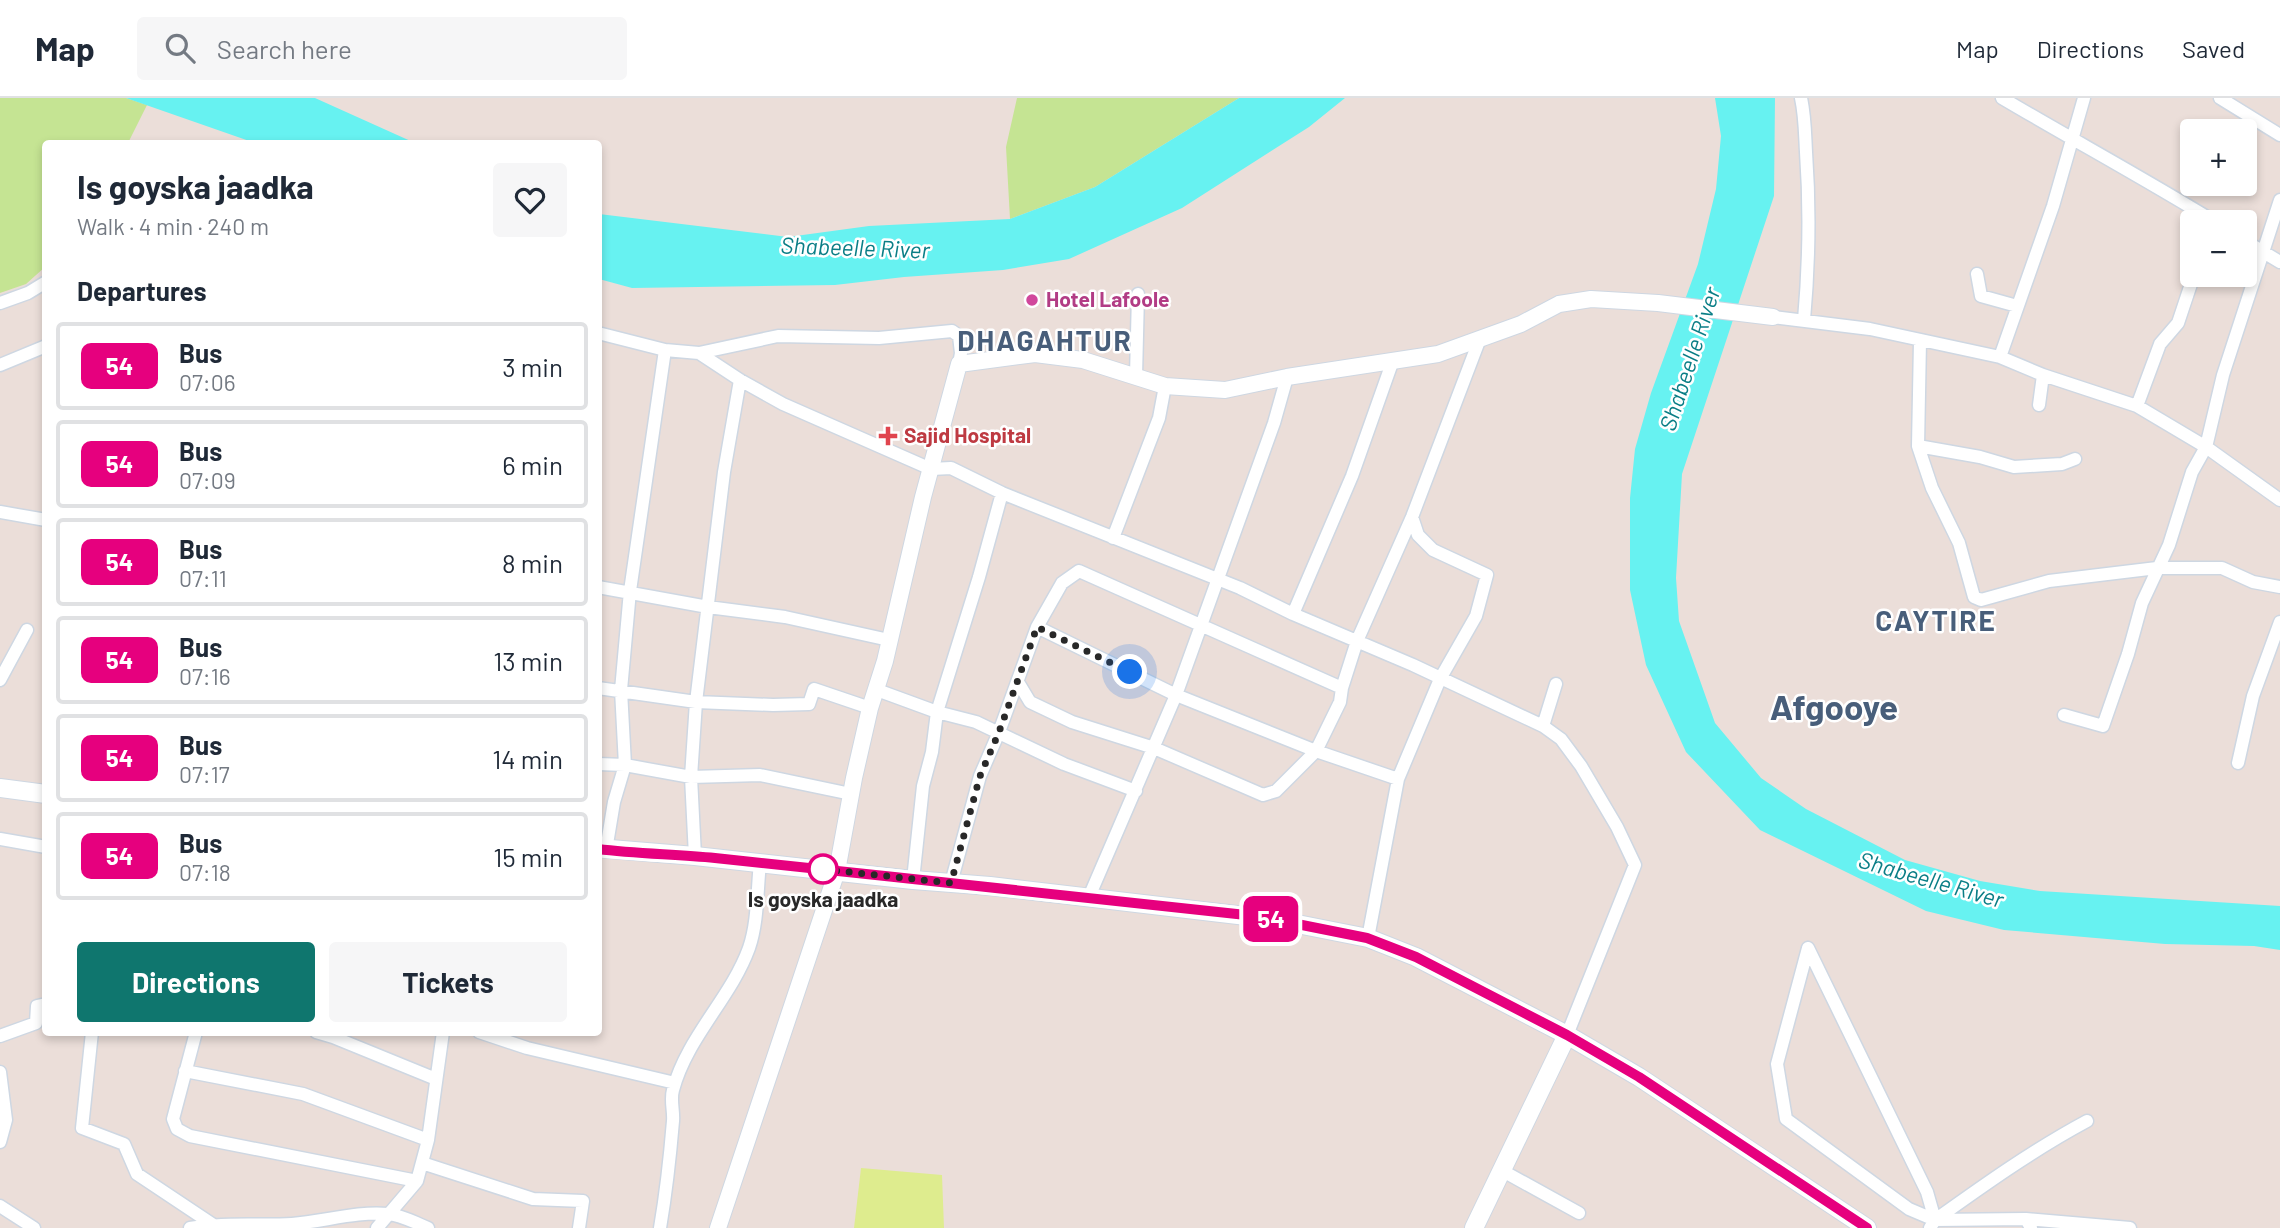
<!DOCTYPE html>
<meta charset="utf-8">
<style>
:root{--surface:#fff;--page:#f6f6f7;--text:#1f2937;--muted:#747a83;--line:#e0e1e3;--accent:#0f766e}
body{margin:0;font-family:Barlow,sans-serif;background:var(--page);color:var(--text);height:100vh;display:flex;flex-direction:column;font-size:26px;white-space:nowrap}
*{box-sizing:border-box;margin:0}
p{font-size:23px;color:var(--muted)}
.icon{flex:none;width:38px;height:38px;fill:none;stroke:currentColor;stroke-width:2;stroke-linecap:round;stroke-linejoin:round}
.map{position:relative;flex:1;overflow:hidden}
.drawer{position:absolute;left:42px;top:42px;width:560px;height:896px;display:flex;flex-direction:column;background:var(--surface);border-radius:7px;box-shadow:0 4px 10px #0003}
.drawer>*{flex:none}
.badge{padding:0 14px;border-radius:10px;font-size:24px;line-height:46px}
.buttons{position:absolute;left:2180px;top:21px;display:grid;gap:14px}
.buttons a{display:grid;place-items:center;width:77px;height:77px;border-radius:7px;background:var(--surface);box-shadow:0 4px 10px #0003;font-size:35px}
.you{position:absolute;width:35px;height:35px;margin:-18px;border:5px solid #fff;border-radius:50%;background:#1a73e8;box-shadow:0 0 0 10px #1a73e833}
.map>.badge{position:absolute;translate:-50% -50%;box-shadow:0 0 0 4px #fff}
h2{padding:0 35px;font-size:26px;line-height:63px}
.round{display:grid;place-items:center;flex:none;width:74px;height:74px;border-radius:7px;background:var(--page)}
.overview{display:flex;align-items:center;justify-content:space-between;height:119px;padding:0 35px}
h1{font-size:33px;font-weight:700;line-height:52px}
.action{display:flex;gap:14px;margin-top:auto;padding:14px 35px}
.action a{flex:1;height:80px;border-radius:7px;background:var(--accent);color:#fff;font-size:28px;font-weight:700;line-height:80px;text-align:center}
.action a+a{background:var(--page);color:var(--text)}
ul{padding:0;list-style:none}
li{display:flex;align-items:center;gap:21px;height:88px;margin:0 14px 10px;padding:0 21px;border:4px solid var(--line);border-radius:7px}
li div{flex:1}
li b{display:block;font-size:26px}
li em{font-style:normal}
li .badge{min-width:77px;font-weight:700;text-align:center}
header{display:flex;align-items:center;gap:42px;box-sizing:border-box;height:98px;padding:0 35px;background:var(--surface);border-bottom:2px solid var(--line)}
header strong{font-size:33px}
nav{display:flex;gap:38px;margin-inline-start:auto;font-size:24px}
.search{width:490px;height:63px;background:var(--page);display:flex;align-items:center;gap:18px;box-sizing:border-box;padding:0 24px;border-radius:7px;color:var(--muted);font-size:26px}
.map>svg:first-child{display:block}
</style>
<header>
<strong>Map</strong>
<div class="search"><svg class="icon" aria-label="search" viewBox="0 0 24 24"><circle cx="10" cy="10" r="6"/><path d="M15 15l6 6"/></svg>Search here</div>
<nav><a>Map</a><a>Directions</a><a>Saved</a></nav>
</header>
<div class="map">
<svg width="2280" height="1130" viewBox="0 0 2280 1130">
<rect width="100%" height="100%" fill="#ebded9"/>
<path fill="#c5e493" d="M 0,0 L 126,0 L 147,7 L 128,45 L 46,46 L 45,169 L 26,186 L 0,195 Z
M 1017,0 L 1239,0 L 1095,89 L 1010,121 L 1006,49 Z"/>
<path fill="#deec8e" d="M 861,1070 L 942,1077 L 944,1130 L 854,1130 Z"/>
<path fill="#67f2f1" d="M 126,0 L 315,0 L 415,45 L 255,45 Z
M 1239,0 L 1345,0 L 1309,29 L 1182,110 L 1069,161 L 1003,172 L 904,179 L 835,187 L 632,190 L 599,181 L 599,116 L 788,139 L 869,128 L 1010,121 L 1095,89 Z
M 1715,0 L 1775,0 L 1774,98 L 1682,376 L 1676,480 L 1679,523 L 1715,625 L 1761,680 L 1806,711 L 1905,762 L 1980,783 L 2040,793 L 2280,808 L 2280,852 L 2254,848 L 2165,846 L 2004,832 L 1926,813 L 1760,732 L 1686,654 L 1646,567 L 1630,492 L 1630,400 L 1635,351 L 1651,295 L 1698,166 L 1716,91 L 1721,38 Z"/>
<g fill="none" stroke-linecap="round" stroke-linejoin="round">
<defs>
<path id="minor" d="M 1801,0 C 1805,18 1805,36 1806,54 C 1810,110 1809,166 1804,222
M 2002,0 C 2073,42 2145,81 2215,124
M 2220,0 L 2280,37
M 2245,143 L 2280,164
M 1977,176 L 1981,198 L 2017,208
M 0,205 L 28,195 L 46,184
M 1773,219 L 1870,231 L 2000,259 L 2043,277 L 2137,308 L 2206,349 L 2280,402
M 598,235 L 665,252 L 699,255 L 778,238 L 879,240 L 952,233 L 959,238 L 961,255 L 959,266
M 1920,243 L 1918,348 L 1932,390 L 1959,445 L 1974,499 L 1981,502 L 2049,483 L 2157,470 L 2222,470 L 2253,484 L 2280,489
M 699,255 L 740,282 L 783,306 L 931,371 L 951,370 L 1002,395 L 1240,490 L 1293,516 L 1413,567 L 1543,628 L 1561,641 L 1581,668 L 1617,729 L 1635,767 L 1567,937
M 2000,259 L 2053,108 L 2084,0
M 0,267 L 46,248
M 1136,278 L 1138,196
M 2039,307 L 2043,277
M 2137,308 L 2160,246 L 2178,225 L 2194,177
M 1918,348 L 1980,359 L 2014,369 L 2062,366 L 2075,361
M 0,414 L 46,422
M 1113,440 L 1159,320 L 1165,288
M 598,489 L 708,509 L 785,519 L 889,542
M 1293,516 L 1352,378 L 1392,265
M 1037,529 L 1176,597 L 1316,653 L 1398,681
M 0,582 L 27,532
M 1018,584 L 1030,604 L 1072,624 L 1154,650 L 1263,697 L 1276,693 L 1316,653 L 1340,604 L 1342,590 L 1357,543 L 1412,419 L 1479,243
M 598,590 L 696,604 L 773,607 L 809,606 L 814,591 L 870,610
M 877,592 L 937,614 L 976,624 L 1064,666 L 1136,693
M 2064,617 L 2103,628 L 2128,556 L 2142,505 L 2169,447 L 2192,374 L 2206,349 L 2223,277 L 2280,102
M 1543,628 L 1556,586
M 2238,665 L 2253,598 L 2280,524
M 598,666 L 625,667 L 691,679 L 760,677 L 851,696
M 0,741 L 46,749
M 606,752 L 614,704 L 625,667 L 621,592 L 630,493 L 665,252
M 695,758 L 691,679 L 696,604 L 724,374 L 740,282
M 913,782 L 923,688 L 932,654 L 937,614 L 979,479 L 1002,395
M 951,785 L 980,678 L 999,634 L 1037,529 L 1062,485 L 1079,473 L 1342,590
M 1089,799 L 1176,597 L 1274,325 L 1287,279
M 1368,840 L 1398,681 L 1440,581 L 1476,518 L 1487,477 L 1433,452 L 1418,437 L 1412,419
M 1808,850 L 1777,966 L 1786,1021 L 1909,1111 L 1935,1122 L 2026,1121 L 2031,1130
M 1808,850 L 1927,1094 L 1935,1122
M 92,934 L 82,1030 L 124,1046 L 137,1076 L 212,1126
M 196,934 L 173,1021 L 177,1031 L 190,1038 L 417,1083
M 316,934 L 333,939 L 436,981
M 479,934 L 527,950 L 675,985
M 0,938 L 36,925 L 37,908 L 46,906
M 185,973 L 303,996 L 428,1042
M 0,974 L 6,1022 L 0,1044
M 422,1065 L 533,1101 L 583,1103 L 579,1130
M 1501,1072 L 1579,1115
M 0,1108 L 34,1130
M 2026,1121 L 2130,1130
M 190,1130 C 224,1124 258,1128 292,1126 C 323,1124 356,1113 388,1116 C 401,1117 416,1125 428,1130
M 377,1130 L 417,1083 L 428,1042 L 443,934
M 660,1130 C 666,1095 670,1059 673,1023 C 674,1013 670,1002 673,992 C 687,939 731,900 749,850 C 758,824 757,792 760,765
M 1930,1130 L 1935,1122 C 1984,1087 2033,1052 2087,1023"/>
<path id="tertiary" d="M 718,1130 L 837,773 L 854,680 L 870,610 L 885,563 L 923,399 L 959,266 L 1035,256 L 1083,262 L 1165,288 L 1225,292 L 1287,279 L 1438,256 L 1521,226 L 1559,206 L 1591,201 L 1658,205 L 1773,219"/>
<path id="secondary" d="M 0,690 L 46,696
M 598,750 L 695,758 L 913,782 L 990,788 L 1272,821 L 1368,840 L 1416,859 L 1567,937 L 1639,979 L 1867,1130
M 1474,1130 L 1567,937"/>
</defs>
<use href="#minor" stroke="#ced7e2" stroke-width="15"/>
<use href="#tertiary" stroke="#ced7e2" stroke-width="18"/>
<use href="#secondary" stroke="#ced7e2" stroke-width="20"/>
<use href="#minor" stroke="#fff" stroke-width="12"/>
<use href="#tertiary" stroke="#fff" stroke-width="16"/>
<use href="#secondary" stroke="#fff" stroke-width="18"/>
</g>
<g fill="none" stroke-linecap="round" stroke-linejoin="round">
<defs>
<path id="line" d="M 598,751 C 637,756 677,756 715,760 C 892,779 1069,797 1246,817 L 1272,821 L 1367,840 L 1416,859 L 1567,937 L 1639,979 L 1867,1130"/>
</defs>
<use href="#line" stroke="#fff" stroke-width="16"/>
<use href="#line" stroke="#e6007e" stroke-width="10"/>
<path stroke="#282828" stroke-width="7" stroke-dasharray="0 12.6" d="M 823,771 L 811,770 L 951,785 L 980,678 L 999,634 L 1037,529 L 1130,574"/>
</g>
<circle fill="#d1479c" stroke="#fff" stroke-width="2.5" cx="1032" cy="202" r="7"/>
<path fill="#e0444e" stroke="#fff" stroke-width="2.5" d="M884.5 327.5h7v7h7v7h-7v7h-7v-7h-7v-7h7z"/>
<circle fill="#fff" stroke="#e6007e" stroke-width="3.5" cx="823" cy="771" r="14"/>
<g text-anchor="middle" stroke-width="5" stroke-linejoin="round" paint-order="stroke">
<g font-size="21" font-weight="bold" fill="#b23c85" stroke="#fff" text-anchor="start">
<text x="1046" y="209">Hotel Lafoole</text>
</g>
<g font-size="21" font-weight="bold" fill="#be3a42" stroke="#fff" text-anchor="start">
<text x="904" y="345">Sajid Hospital</text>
</g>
<g font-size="21" font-weight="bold" fill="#282828" stroke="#fff">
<text x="823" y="809">Is goyska jaadka</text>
</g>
<g font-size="23" font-style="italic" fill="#0a7e86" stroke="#fff">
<text transform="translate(855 150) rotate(2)" y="8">Shabeelle River</text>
<text transform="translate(1690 261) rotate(-72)" y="8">Shabeelle River</text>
<text transform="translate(1931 782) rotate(16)" y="8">Shabeelle River</text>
</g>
<g font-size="28" font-weight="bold" letter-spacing="2" fill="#485e7a" stroke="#fff">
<text x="1045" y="253">DHAGAHTUR</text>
<text x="1936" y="533">CAYTIRE</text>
</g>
<g font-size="35" font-weight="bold" fill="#485e7a" stroke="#fff">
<text x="1834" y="622">Afgooye</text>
</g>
</g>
</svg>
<div class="buttons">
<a>+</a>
<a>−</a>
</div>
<div class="you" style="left:1130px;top:574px"></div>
<b class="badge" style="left:1271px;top:821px;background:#e6007e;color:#fff">54</b>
<section class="drawer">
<div class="overview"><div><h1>Is goyska jaadka</h1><p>Walk · 4 min · 240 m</p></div><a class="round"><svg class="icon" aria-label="heart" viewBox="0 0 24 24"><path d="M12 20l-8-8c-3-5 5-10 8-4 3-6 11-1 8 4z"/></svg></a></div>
<h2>Departures</h2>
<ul>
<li><span class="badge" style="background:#e6007e;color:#fff">54</span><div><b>Bus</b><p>07:06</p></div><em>3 min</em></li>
<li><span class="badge" style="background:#e6007e;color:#fff">54</span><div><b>Bus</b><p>07:09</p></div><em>6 min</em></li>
<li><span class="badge" style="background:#e6007e;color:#fff">54</span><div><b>Bus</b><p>07:11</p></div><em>8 min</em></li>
<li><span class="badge" style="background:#e6007e;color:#fff">54</span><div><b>Bus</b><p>07:16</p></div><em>13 min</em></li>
<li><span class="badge" style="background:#e6007e;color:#fff">54</span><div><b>Bus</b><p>07:17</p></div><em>14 min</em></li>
<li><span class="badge" style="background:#e6007e;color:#fff">54</span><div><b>Bus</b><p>07:18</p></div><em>15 min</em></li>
</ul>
<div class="action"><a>Directions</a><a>Tickets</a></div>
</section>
</div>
